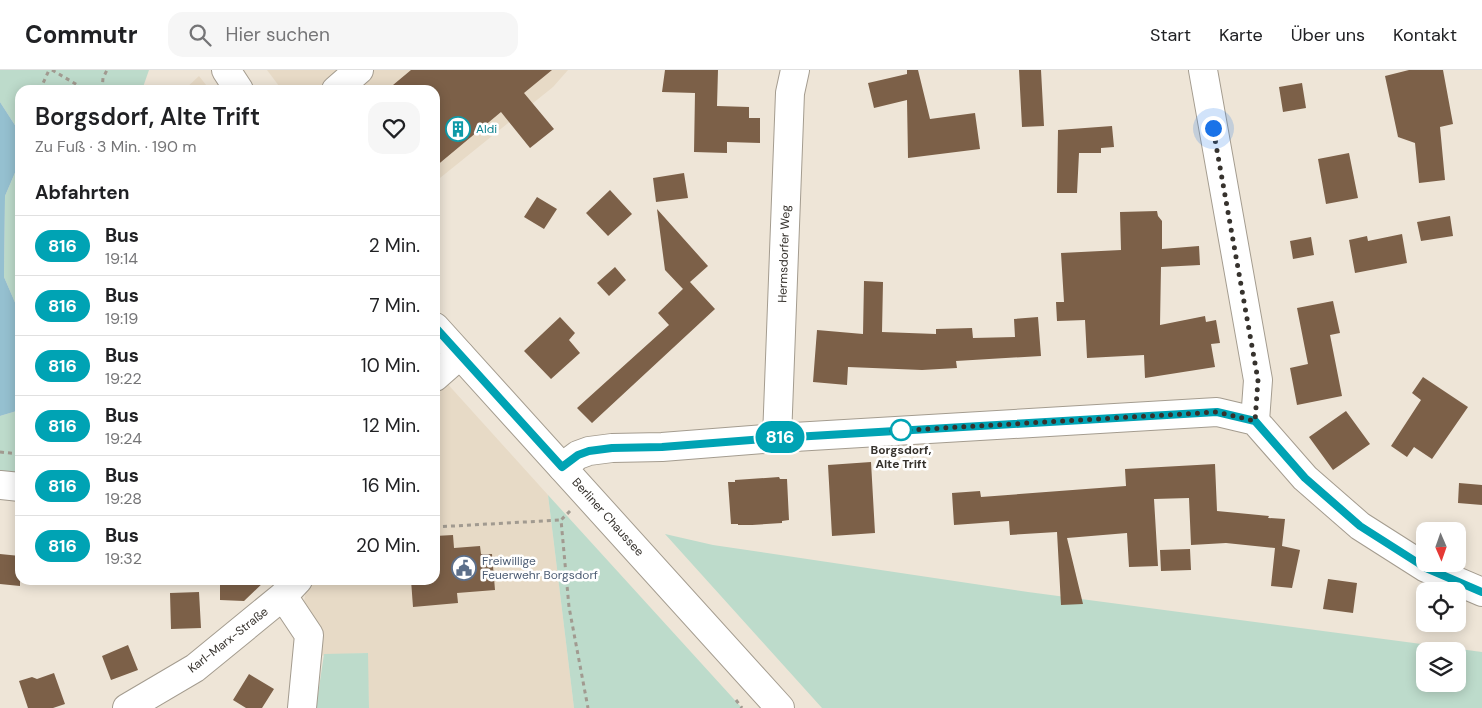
<!DOCTYPE html>
<html lang="de">
<meta charset="utf-8">
<style>
:root{--surface:#fff;--page:#f6f6f6;--text:#202124;--muted:#757577;--line:#e0e0e0}
body{margin:0;font-family:"DM Sans",sans-serif;background:var(--page);color:var(--text);height:100vh;display:flex;flex-direction:column;font-size:19px;white-space:nowrap}
*{box-sizing:border-box;margin:0}
p{font-size:16px;color:var(--muted)}
.icon{flex:none;width:28px;height:28px;fill:none;stroke:currentColor;stroke-width:2;stroke-linecap:round;stroke-linejoin:round}
.map{position:relative;flex:1;overflow:hidden}
.details{position:absolute;left:15px;top:15px;width:425px;height:500px;display:flex;flex-direction:column;background:var(--surface);border-radius:15px;box-shadow:0 2px 12px #0003}
.details>*{flex:none}
.badge{padding:0 10px;border-radius:16px;font-size:18px;line-height:32px}
.needle{width:32px;rotate:178deg}
.tools{position:absolute;left:1416px;top:452px;display:grid;gap:10px}
.tools a{display:grid;place-items:center;width:50px;height:50px;border-radius:10px;background:var(--surface);box-shadow:0 2px 12px #0003;font-size:25px}
.you{position:absolute;width:25px;height:25px;margin:-12px;border:4px solid #fff;border-radius:50%;background:#1a73e8;box-shadow:0 0 0 8px #1a73e833}
.map>.badge{position:absolute;translate:-50% -50%;box-shadow:0 0 0 2px #fff}
h2{padding:0 20px;font-size:19px;line-height:45px}
.round{display:grid;place-items:center;flex:none;width:52px;height:52px;border-radius:15px;background:var(--page)}
.headline{display:flex;align-items:center;justify-content:space-between;height:85px;padding:0 20px}
h1{font-size:24px;font-weight:600;line-height:38px}
ul{padding:0;list-style:none}
li{display:flex;align-items:center;gap:15px;height:60px;padding:0 20px;border-top:1px solid var(--line)}
li div{flex:1}
li b{display:block;font-size:19px}
li em{font-style:normal}
li .badge{min-width:55px;font-weight:700;text-align:center}
header{display:flex;align-items:center;gap:30px;box-sizing:border-box;height:70px;padding:0 25px;background:var(--surface);border-bottom:1px solid var(--line)}
header strong{font-size:24px}
nav{display:flex;gap:28px;margin-inline-start:auto;font-size:18px}
.search{width:350px;height:45px;background:var(--page);display:flex;align-items:center;gap:12px;box-sizing:border-box;padding:0 18px;border-radius:15px;color:var(--muted);font-size:19px}
.map>svg:first-child{display:block}
</style>
<header>
<strong>Commutr</strong>
<div class="search"><svg class="icon" aria-label="search" viewBox="0 0 24 24"><circle cx="10" cy="10" r="6"/><path d="M15 15l6 6"/></svg>Hier suchen</div>
<nav><a>Start</a><a>Karte</a><a>Über uns</a><a>Kontakt</a></nav>
</header>
<div class="map">
<svg width="1482" height="638" viewBox="0 0 1482 638">
<rect width="100%" height="100%" fill="#eee5d7"/>
<path fill="#e7dac6" d="M 267,0 L 568,0 L 553,17 L 435,112 L 435,20 L 282,20 Z
M 199,6 L 210,20 L 184,20 Z
M 435,300 L 548,425 L 574,638 L 369,638 L 367,583 L 297,587 L 307,510 L 435,510 Z"/>
<path fill="#bddbcb" fill-rule="evenodd" d="M 0,0 L 149,0 L 142,20 L 20,20 L 20,63 L 0,32 Z
M 20,91 L 20,244 L 4,207 L 5,126 Z
M 20,340 L 20,417 L 0,415 L 0,346 Z
M 548,425 L 742,638 L 574,638 Z
M 665,464 L 713,475 L 1028,522 L 1482,582 L 1482,638 L 822,638 ZM 1425,581 L 1458,581 L 1458,614 L 1425,614 Z
M 368,583 L 369,638 L 316,638 L 324,584 Z"/>
<path fill="#95c0d0" d="M 0,32 L 20,63 L 20,91 L 5,126 L 4,207 L 20,244 L 20,340 L 0,346 Z"/>
<path fill="#7c6048" d="M 411,0 L 552,0 L 524,23 L 554,59 L 530,78 L 501,42 L 435,97 L 435,20 L 387,20 Z
M 665,0 L 718,0 L 717,36 L 749,37 L 749,48 L 760,48 L 760,73 L 727,72 L 727,83 L 694,82 L 695,23 L 662,22 Z
M 907,0 L 918,0 L 930,49 L 975,43 L 980,79 L 908,88 L 907,30 L 874,38 L 868,13 L 907,4 Z
M 1019,0 L 1041,0 L 1044,56 L 1022,57 Z
M 1409,0 L 1443,0 L 1453,54 L 1440,57 L 1445,110 L 1419,113 L 1415,73 L 1398,67 L 1385,6 Z
M 1302,13 L 1306,38 L 1283,42 L 1279,17 Z
M 1112,56 L 1114,77 L 1101,78 L 1101,83 L 1079,83 L 1077,123 L 1057,123 L 1058,60 Z
M 1349,83 L 1358,128 L 1326,134 L 1318,89 Z
M 684,103 L 688,128 L 656,132 L 653,108 Z
M 610,120 L 632,144 L 608,166 L 586,143 Z
M 537,127 L 557,139 L 544,159 L 524,147 Z
M 657,139 L 708,196 L 690,212 L 715,239 L 592,353 L 577,338 L 669,255 L 658,243 L 685,217 L 683,219 L 665,200 Z
M 1157,141 L 1158,146 L 1162,151 L 1162,179 L 1199,176 L 1200,195 L 1161,197 L 1160,255 L 1205,246 L 1206,252 L 1216,250 L 1220,273 L 1211,274 L 1215,297 L 1145,308 L 1144,285 L 1087,288 L 1085,250 L 1057,251 L 1056,232 L 1064,232 L 1061,183 L 1121,180 L 1120,142 Z
M 1450,146 L 1453,166 L 1421,171 L 1417,152 Z
M 1402,164 L 1407,193 L 1355,203 L 1349,170 L 1367,166 L 1368,171 Z
M 1311,167 L 1314,185 L 1293,189 L 1290,171 Z
M 615,197 L 626,210 L 609,226 L 597,213 Z
M 864,211 L 883,212 L 882,262 L 936,264 L 936,259 L 972,258 L 973,268 L 1015,267 L 1014,249 L 1038,247 L 1041,286 L 956,291 L 957,298 L 922,300 L 848,297 L 847,315 L 813,312 L 817,260 L 863,264 Z
M 1333,231 L 1340,263 L 1330,265 L 1342,326 L 1297,335 L 1290,298 L 1308,294 L 1297,238 Z
M 560,247 L 575,263 L 569,270 L 580,283 L 551,309 L 524,281 Z
M 1423,307 L 1468,337 L 1432,389 L 1414,377 L 1407,387 L 1391,376 L 1421,330 L 1412,323 Z
M 1346,341 L 1370,374 L 1333,400 L 1309,367 Z
M 871,392 L 875,463 L 832,466 L 828,395 Z
M 1215,394 L 1217,441 L 1269,446 L 1268,448 L 1285,449 L 1282,476 L 1300,480 L 1292,518 L 1271,516 L 1275,478 L 1226,473 L 1191,475 L 1189,428 L 1154,429 L 1158,496 L 1129,497 L 1127,463 L 1067,468 L 1083,534 L 1061,535 L 1057,462 L 1010,465 L 1009,451 L 954,455 L 952,423 L 980,421 L 981,427 L 1126,416 L 1125,399 Z
M 779,407 L 780,409 L 787,409 L 789,450 L 782,451 L 782,453 L 752,455 L 738,455 L 738,454 L 731,454 L 728,412 L 735,412 L 735,410 Z
M 1459,413 L 1482,415 L 1482,435 L 1458,433 Z
M 453,465 L 454,478 L 480,476 L 481,484 L 492,484 L 495,520 L 457,523 L 458,533 L 413,537 L 411,510 L 435,510 L 435,466 Z
M 1190,479 L 1191,500 L 1161,501 L 1160,480 Z
M 0,484 L 20,486 L 20,516 L 0,514 Z
M 1328,509 L 1357,513 L 1353,543 L 1323,539 Z
M 220,510 L 266,510 L 244,531 L 220,530 Z
M 199,522 L 201,558 L 171,559 L 170,523 Z
M 128,575 L 138,600 L 111,610 L 102,586 Z
M 54,603 L 65,634 L 53,638 L 28,638 L 19,611 L 32,607 L 37,609 Z
M 249,604 L 274,619 L 262,638 L 246,638 L 233,630 Z"/>
<g fill="none" stroke-linecap="round" stroke-linejoin="round">
<defs>
<path id="minor" d="M 1203,0 L 1258,310 L 1255,351
M 336,20 L 359,0
M 435,307 L 460,285
M 777,368 L 790,23 L 795,0
M 562,397 L 578,385 L 589,381 L 612,378 L 662,377 L 777,368 L 1217,342 L 1255,351 L 1305,408 L 1360,456 L 1426,498 L 1482,522
M 0,415 L 20,417
M 283,526 L 309,565 L 302,638
M 127,638 L 195,598 L 283,526 L 298,510"/>
<path id="major" d="M 226,0 L 239,20
M 435,257 L 780,638"/>
</defs>
<use href="#minor" stroke="#a49c8f" stroke-width="30"/>
<use href="#major" stroke="#a49c8f" stroke-width="30"/>
<path stroke="#a19a90" stroke-width="3" stroke-dasharray="4 4" stroke-linecap="butt" d="M 52,0 L 86,20
M 40,20 L 49,0
M 102,20 L 103,8 L 107,0
M 0,382 L 20,384
M 570,441 L 561,450 L 569,537 L 588,638
M 435,457 L 561,450
M 736,630 L 742,638"/>
<use href="#minor" stroke="#fff" stroke-width="28"/>
<use href="#major" stroke="#fff" stroke-width="28"/>
</g>
<g fill="none" stroke-linecap="round" stroke-linejoin="round">
<defs>
<path id="line" d="M 435,257 L 562,397 L 578,385 L 589,381 L 612,378 L 662,377 L 777,368 L 1217,342 L 1255,351 L 1305,408 L 1360,456 L 1426,498 L 1482,522"/>
</defs>
<use href="#line" stroke="#fff" stroke-width="11"/>
<use href="#line" stroke="#00a3b4" stroke-width="8"/>
<path stroke="#36322d" stroke-width="5" stroke-dasharray="0 9" d="M 901,360 L 892,361 L 1217,342 L 1255,351 L 1258,310 L 1213,58"/>
</g>
<defs>
<symbol id="building-ring" viewBox="-11 -11 22 22"><circle r="9.5" fill="#fff" stroke="#0f9aa8" stroke-width="1.5"/><path d="M-4-6H4V6H1V3H-1V6H-4ZM-2.5-4.3h1.7v1.8h-1.7ZM.8-4.3h1.7v1.8H.8ZM-2.5-1h1.7V.8h-1.7ZM.8-1h1.7V.8H.8Z" fill="#0f9aa8"/></symbol>
<symbol id="civic-ring" viewBox="-11 -11 22 22"><circle r="9.5" fill="#fff" stroke="#5c6f8a" stroke-width="1.5"/><path d="M-.6-6.5H3V-4.5H.6V-3L4-1V1h2V6H-6V1h2V-1L-.6-3ZM-1.2 2.5V6h2.4V2.5Z" fill="#5c6f8a"/></symbol>
</defs>
<g fill-rule="evenodd">
<use href="#building-ring" x="444" y="45" width="28" height="28"/>
<use href="#civic-ring" x="450" y="484" width="28" height="28"/>
</g>
<circle fill="#fff" stroke="#00a3b4" stroke-width="2.5" cx="901" cy="360" r="10"/>
<g text-anchor="middle" stroke-width="5" stroke-linejoin="round" paint-order="stroke">
<g font-size="12" fill="#0d838f" stroke="#fff" text-anchor="start">
<text x="476" y="63">Aldi</text>
</g>
<g font-size="12" fill="#36322d" stroke="#fff">
<text transform="translate(784 184) rotate(-88)" y="4">Hermsdorfer Weg</text>
<text transform="translate(608 447) rotate(48)" y="4">Berliner Chaussee</text>
<text transform="translate(228 570) rotate(-38)" y="4">Karl-Marx-Straße</text>
</g>
<g font-size="12" font-weight="bold" fill="#36322d" stroke="#fff">
<text x="901" y="384">Borgsdorf,<tspan x="901" dy="14">Alte Trift</tspan></text>
</g>
<g font-size="12" fill="#4e5e75" stroke="#fff" text-anchor="start">
<text x="482" y="495">Freiwillige<tspan x="482" dy="14">Feuerwehr Borgsdorf</tspan></text>
</g>
</g>
</svg>
<div class="tools">
<a><svg class="needle" viewBox="-14 -14 28 28"><path d="M0-13l5 13h-10z" fill="#e53935"/><path d="M0 13l5-13h-10z" fill="#757577"/></svg></a>
<a><svg class="icon" aria-label="locate" viewBox="0 0 24 24"><circle cx="12" cy="12" r="6"/><path d="M12 2v4M12 18v4M2 12h4M18 12h4"/></svg></a>
<a><svg class="icon" aria-label="layers" viewBox="0 0 24 24"><path d="M12 4l9 5-9 5-9-5zM3 14l9 5 9-5"/></svg></a>
</div>
<div class="you" style="left:1213px;top:58px"></div>
<b class="badge" style="left:780px;top:367px;background:#00a3b4;color:#fff">816</b>
<section class="details">
<div class="headline"><div><h1>Borgsdorf, Alte Trift</h1><p>Zu Fuß · 3 Min. · 190 m</p></div><a class="round"><svg class="icon" aria-label="heart" viewBox="0 0 24 24"><path d="M12 20l-8-8c-3-5 5-10 8-4 3-6 11-1 8 4z"/></svg></a></div>
<h2>Abfahrten</h2>
<ul>
<li><span class="badge" style="background:#00a3b4;color:#fff">816</span><div><b>Bus</b><p>19:14</p></div><em>2 Min.</em></li>
<li><span class="badge" style="background:#00a3b4;color:#fff">816</span><div><b>Bus</b><p>19:19</p></div><em>7 Min.</em></li>
<li><span class="badge" style="background:#00a3b4;color:#fff">816</span><div><b>Bus</b><p>19:22</p></div><em>10 Min.</em></li>
<li><span class="badge" style="background:#00a3b4;color:#fff">816</span><div><b>Bus</b><p>19:24</p></div><em>12 Min.</em></li>
<li><span class="badge" style="background:#00a3b4;color:#fff">816</span><div><b>Bus</b><p>19:28</p></div><em>16 Min.</em></li>
<li><span class="badge" style="background:#00a3b4;color:#fff">816</span><div><b>Bus</b><p>19:32</p></div><em>20 Min.</em></li>
</ul>
</section>
</div>
